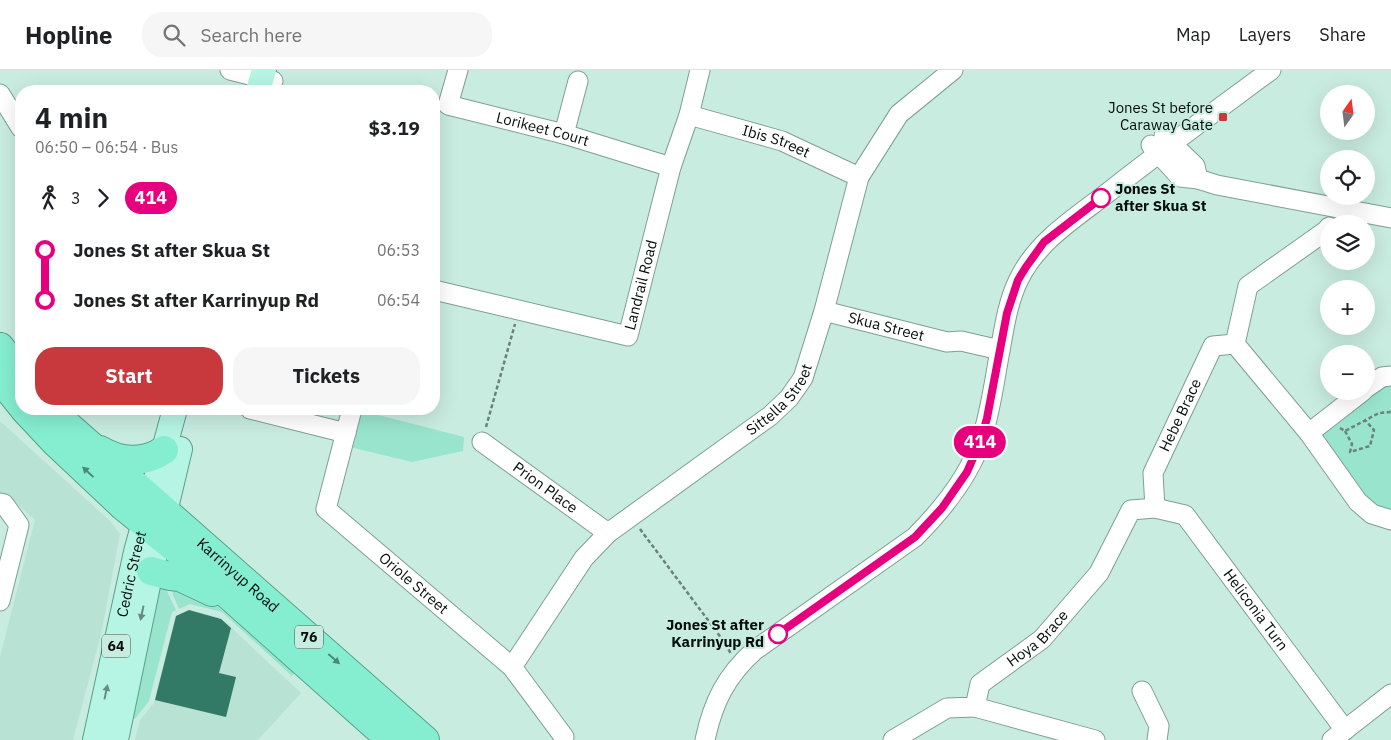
<!DOCTYPE html>
<meta charset="utf-8">
<style>
:root{--surface:#fff;--page:#f6f6f6;--text:#202124;--muted:#757577;--line:#e0e0e0;--accent:#c8393e}
body{margin:0;font-family:"IBM Plex Sans",sans-serif;background:var(--page);color:var(--text);height:100vh;display:flex;flex-direction:column;font-size:19px;white-space:nowrap}
*{box-sizing:border-box;margin:0}
p{font-size:16px;color:var(--muted)}
.icon{flex:none;width:28px;height:28px;fill:none;stroke:currentColor;stroke-width:2;stroke-linecap:round;stroke-linejoin:round}
.map{position:relative;flex:1;overflow:hidden}
.panel{position:absolute;left:15px;top:15px;width:425px;height:330px;display:flex;flex-direction:column;background:var(--surface);border-radius:20px;box-shadow:0 5px 20px #0002}
.panel>*{flex:none}
.badge{padding:0 10px;border-radius:16px;font-size:18px;line-height:32px}
.needle{width:32px;rotate:14deg}
.buttons{position:absolute;left:1320px;top:15px;display:grid;gap:10px}
.buttons a{display:grid;place-items:center;width:55px;height:55px;border-radius:50%;background:var(--surface);box-shadow:0 5px 20px #0002;font-size:25px}
.map>.badge{position:absolute;translate:-50% -50%;box-shadow:0 0 0 2px #fff}
.legs{display:flex;align-items:center;gap:8px;height:55px;padding:0 20px;font-size:16px}
.legs p{margin-inline-start:auto}
.summary{display:flex;align-items:center;justify-content:space-between;height:85px;padding:0 20px}
h1{font-size:28px;font-weight:700;line-height:38px}
.primary-button{display:flex;gap:10px;margin-top:auto;padding:10px 20px}
.primary-button a{flex:1;height:58px;border-radius:20px;background:var(--accent);color:#fff;font-size:20px;font-weight:700;line-height:58px;text-align:center}
.primary-button a+a{background:var(--page);color:var(--text)}
ul{padding:0 20px;list-style:none}
li{display:flex;align-items:center;gap:18px;height:50px;font-size:19px}
li i{display:grid;place-items:center;width:8px;height:100%;margin:0 6px;background:currentColor}
li i::after{content:'';width:12px;height:12px;margin:-6px;border:4px solid;border-radius:50%;background:var(--surface)}
li p{margin-inline-start:auto}
li:first-child i{background:linear-gradient(#0000 50%,currentColor 0)}
li:last-child i{background:linear-gradient(currentColor 50%,#0000 0)}
header{display:flex;align-items:center;gap:30px;box-sizing:border-box;height:70px;padding:0 25px;background:var(--surface);border-bottom:1px solid var(--line)}
header strong{font-size:24px}
nav{display:flex;gap:28px;margin-inline-start:auto;font-size:18px}
.search{width:350px;height:45px;background:var(--page);display:flex;align-items:center;gap:12px;box-sizing:border-box;padding:0 18px;border-radius:20px;color:var(--muted);font-size:19px}
.map>svg:first-child{display:block}
</style>
<header>
<strong>Hopline</strong>
<div class="search"><svg class="icon" aria-label="search" viewBox="0 0 24 24"><circle cx="10" cy="10" r="6"/><path d="M15 15l6 6"/></svg>Search here</div>
<nav><a>Map</a><a>Layers</a><a>Share</a></nav>
</header>
<div class="map">
<svg width="1391" height="670" viewBox="0 0 1391 670">
<rect width="100%" height="100%" fill="#c9ece0"/>
<path fill="#b7e2d4" d="M 0,351 L 110,451 L 120,464 L 101,564 L 73,670 L 0,670 L 0,587 L 35,450 L 7,425 L 0,423 Z
M 189,540 L 221,548 L 301,623 L 258,670 L 135,670 L 140,650 L 154,633 L 176,546 Z"/>
<path fill="#98e4cd" d="M 1391,306 L 1391,450 L 1372,444 L 1309,363 Z
M 359,340 L 464,367 L 463,381 L 412,392 L 350,377 Z
M 172,511 L 207,527 L 272,584 L 293,595 L 295,601 L 292,606 L 222,542 L 190,534 L 179,539 L 173,525 Z
M 164,515 L 176,540 L 172,542 L 149,631 L 135,649 L 131,646 L 151,531 Z"/>
<path fill="#327966" d="M 189,540 L 221,549 L 231,558 L 219,603 L 236,607 L 226,647 L 155,630 L 176,546 Z"/>
<g fill="none" stroke-linecap="round" stroke-linejoin="round">
<defs>
<g id="minor">
<path d="M 230,0 L 273,11"/>
<path id="s1" d="M 458,0 L 448,35 L 564,64 L 671,97"/>
<path d="M 0,24 L 21,58"/>
<path id="s2" d="M 689,45 L 782,71 L 859,107"/>
<path d="M 564,64 L 578,11"/>
<path d="M 1164,66 L 1195,96 L 1198,109"/>
<path d="M 1151,75 L 1180,107 L 1198,109 L 1217,115 L 1391,148"/>
<path d="M 1329,157 L 1327,160 L 1248,216 L 1235,274 L 1309,363 L 1358,432 L 1372,444 L 1391,450"/>
<path id="s3" d="M 434,220 L 628,266 L 671,97 L 689,45 L 700,0"/>
<path id="s4" d="M 824,241 L 947,272 L 961,271 L 1000,280"/>
<path d="M 1366,318 L 1382,307 L 1391,306"/>
<path d="M 250,339 L 346,363"/>
<path id="s5" d="M 352,339 L 326,439 L 512,597 L 564,667"/>
<path d="M 1309,363 L 1363,321"/>
<path id="s6" d="M 482,372 L 608,463"/>
<path d="M 0,433 L 4,434 L 19,455 L 0,531"/>
<path id="s7" d="M 1155,438 L 1153,403 L 1213,276 L 1235,274"/>
<path id="s8" d="M 512,597 L 584,488 L 608,463 L 770,346 L 789,328 L 803,308 L 824,241 L 859,107 L 899,44 L 953,0"/>
<path d="M 1142,621 L 1159,656 L 1157,670"/>
<path d="M 975,637 L 1095,670"/>
<path d="M 705,670 C 713,632 726,606 755,580 L 915,467 C 942,440 968,408 981,371 C 990,344 994,314 999,286 C 1004,260 1007,233 1019,209 C 1038,170 1077,147 1110,121 C 1163,79 1217,40 1271,0"/>
<path id="s9" d="M 893,670 L 947,638 L 975,637 L 980,614 L 1042,569 L 1099,503 L 1131,440 L 1155,438 L 1185,445 L 1345,660"/>
<path d="M 1332,670 L 1391,624"/>
</g>
<g id="major">
<path d="M 258,21 L 264,0"/>
<path id="s10" d="M 95,670 L 136,482 L 175,339"/>
<path d="M 116,670 L 151,501 L 180,379"/>
</g>
<g id="highway">
<path d="M 0,277 L 21,304"/>
<path d="M 0,309 L 21,335"/>
<path d="M 24,339 L 54,371 L 123,436 L 181,483 L 391,670"/>
<path id="s11" d="M 51,339 L 57,346 L 425,670"/>
<path d="M 100,380 C 120,392 144,394 164,380"/>
<path d="M 151,501 L 170,506 L 180,507 L 212,522"/>
</g>
</defs>
<use href="#minor" stroke="#7f9f94" stroke-width="21"/>
<use href="#major" stroke="#58a08b" stroke-width="26"/>
<use href="#highway" stroke="#58a08b" stroke-width="30"/>
<path stroke="#6b827a" stroke-width="2.5" stroke-dasharray="4 2.5" stroke-linecap="butt" d="M 486,357 L 515,254
M 1340,358 L 1345,361 L 1379,343 L 1391,342
M 1345,361 L 1352,374 L 1350,382 L 1370,376 L 1374,360 L 1365,350
M 640,459 L 725,573 L 731,584"/>
<use href="#minor" stroke="#fff" stroke-width="19"/>
<use href="#major" stroke="#b6f5e3" stroke-width="24"/>
<use href="#highway" stroke="#85eed0" stroke-width="28"/>
</g>
<defs><path id="oneway-solid" d="M-6-.8H1V-3.2L6.5 0L1 3.2V.8H-6Z" transform="scale(1.25)"/></defs>
<g fill="#4b8977">
<use href="#oneway-solid" transform="translate(88 402) rotate(-137)"/>
<use href="#oneway-solid" transform="translate(334 589) rotate(41)"/>
</g>
<g fill="#668d82">
<use href="#oneway-solid" transform="translate(142 543) rotate(102)"/>
<use href="#oneway-solid" transform="translate(106 622) rotate(-78)"/>
</g>
<g fill="none" stroke-linecap="round" stroke-linejoin="round">
<defs>
<path id="line-1" d="M 778,564 L 915,467 L 942,438 L 967,402 L 981,370 L 987,348 L 1007,243 L 1018,210 L 1026,197 L 1044,172 L 1101,128"/>
</defs>
<use href="#line-1" stroke="#fff" stroke-width="11"/>
<use href="#line-1" stroke="#e6007e" stroke-width="8"/>
</g>
<rect fill="#c8393e" stroke="#c9ece0" stroke-width="2" x="1218" y="42" width="10" height="10" rx="2.5"/>
<g fill="#fff" stroke="#e6007e" stroke-width="2.5">
<circle cx="1101" cy="128" r="9"/>
<circle cx="778" cy="564" r="9"/>
</g>
<g text-anchor="middle" stroke-width="4" stroke-linejoin="round" paint-order="stroke">
<g fill="#c9ece0" stroke="#3f514b" stroke-width="1">
<rect x="295" y="555.5" width="28" height="23" rx="4"/>
<rect x="102" y="564.5" width="28" height="23" rx="4"/>
</g>
<g font-size="14" font-weight="bold" fill="#040e0b">
<text x="309" y="572">76</text>
<text x="116" y="581">64</text>
</g>
<g font-size="15" fill="#040e0b" stroke="#c9ece0" text-anchor="end">
<text x="1213" y="43">Jones St before<tspan x="1213" dy="17">Caraway Gate</tspan></text>
</g>
<g font-size="15" fill="#040e0b" stroke="#c9ece0">
<text dy="5" stroke="none"><textPath href="#s1" startOffset="134">Lorikeet Court</textPath></text>
<text dy="5" stroke="none"><textPath href="#s2" startOffset="91">Ibis Street</textPath></text>
<text dy="5" stroke="none"><textPath href="#s3" startOffset="252">Landrail Road</textPath></text>
<text dy="5" stroke="none"><textPath href="#s4" startOffset="64">Skua Street</textPath></text>
<text dy="5" stroke="none"><textPath href="#s8" startOffset="384">Sittella Street</textPath></text>
<text dy="5" stroke="none"><textPath href="#s7" startOffset="99">Hebe Brace</textPath></text>
<text dy="5" stroke="none"><textPath href="#s6" startOffset="78">Prion Place</textPath></text>
<text dy="5" stroke="none"><textPath href="#s10" startOffset="170">Cedric Street</textPath></text>
<text dy="5" stroke="none"><textPath href="#s11" startOffset="250">Karrinyup Road</textPath></text>
<text dy="5" stroke="none"><textPath href="#s5" startOffset="218">Oriole Street</textPath></text>
<text dy="5" stroke="none"><textPath href="#s9" startOffset="522">Heliconia Turn</textPath></text>
<text dy="5" stroke="none"><textPath href="#s9" startOffset="188">Hoya Brace</textPath></text>
</g>
<g font-size="15" font-weight="bold" fill="#040e0b" stroke="#c9ece0" text-anchor="start">
<text x="1115" y="124">Jones St<tspan x="1115" dy="17">after Skua St</tspan></text>
<text x="764" y="560" text-anchor="end">Jones St after<tspan x="764" dy="17">Karrinyup Rd</tspan></text>
</g>
</g>
</svg>
<div class="buttons">
<a><svg class="needle" viewBox="-14 -14 28 28"><path d="M0-13l5 13h-10z" fill="#e53935"/><path d="M0 13l5-13h-10z" fill="#757577"/></svg></a>
<a><svg class="icon" aria-label="locate" viewBox="0 0 24 24"><circle cx="12" cy="12" r="6"/><path d="M12 2v4M12 18v4M2 12h4M18 12h4"/></svg></a>
<a><svg class="icon" aria-label="layers" viewBox="0 0 24 24"><path d="M12 4l9 5-9 5-9-5zM3 14l9 5 9-5"/></svg></a>
<a>+</a>
<a>−</a>
</div>
<b class="badge" style="left:980px;top:372px;background:#e6007e;color:#fff">414</b>
<section class="panel">
<div class="summary"><div><h1>4 min</h1><p>06:50 – 06:54 · Bus</p></div><b>$3.19</b></div>
<div class="legs"><svg class="icon" aria-label="walk" viewBox="0 0 24 24"><circle cx="13" cy="4" r="2"/><path d="M13 8l-2 6 4 7M11 14l-3 7M7 12l3-4h3l4 4"/></svg>3<svg class="icon" aria-label="forward" viewBox="0 0 24 24"><path d="M9 5l7 7-7 7"/></svg><b class="badge" style="background:#e6007e;color:#fff">414</b></div>
<ul>
<li><i style="color:#e6007e"></i><b>Jones St after Skua St</b><p>06:53</p></li>
<li><i style="color:#e6007e"></i><b>Jones St after Karrinyup Rd</b><p>06:54</p></li>
</ul>
<div class="primary-button"><a>Start</a><a>Tickets</a></div>
</section>
</div>
